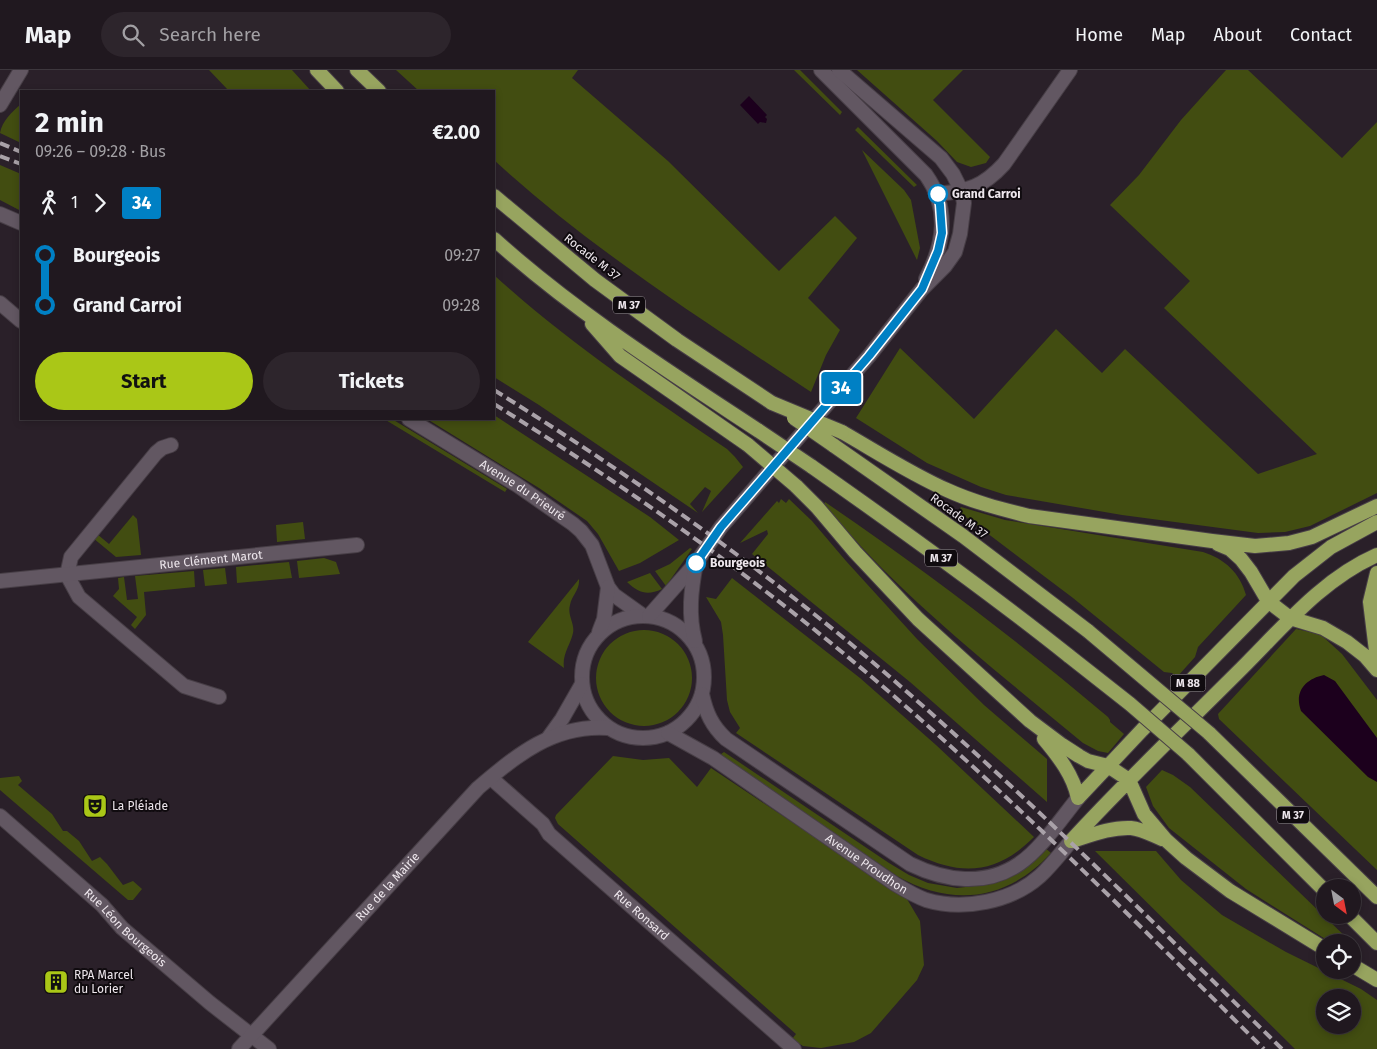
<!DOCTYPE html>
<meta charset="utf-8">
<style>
:root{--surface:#20181f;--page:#2d252c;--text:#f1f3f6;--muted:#a2a0a4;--line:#3d373d;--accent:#aac717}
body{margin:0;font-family:"Fira Sans",sans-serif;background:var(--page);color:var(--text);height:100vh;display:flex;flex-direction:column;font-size:19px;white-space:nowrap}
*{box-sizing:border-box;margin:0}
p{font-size:16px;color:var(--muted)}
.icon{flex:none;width:28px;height:28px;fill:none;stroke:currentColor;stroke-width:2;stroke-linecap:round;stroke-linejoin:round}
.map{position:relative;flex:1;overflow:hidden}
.drawer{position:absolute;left:20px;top:20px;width:475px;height:330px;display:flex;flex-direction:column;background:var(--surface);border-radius:0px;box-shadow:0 2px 8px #0003,0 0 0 1px var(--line)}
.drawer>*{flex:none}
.badge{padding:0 10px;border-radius:4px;font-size:18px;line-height:32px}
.needle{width:32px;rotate:148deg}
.fabs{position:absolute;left:1316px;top:809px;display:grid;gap:10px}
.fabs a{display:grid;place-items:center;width:45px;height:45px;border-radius:50%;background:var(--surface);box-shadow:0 2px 8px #0003,0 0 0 1px var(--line);font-size:25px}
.map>.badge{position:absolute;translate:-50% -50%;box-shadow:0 0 0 2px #fff}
.legs{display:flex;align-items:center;gap:8px;height:55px;padding:0 15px;font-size:16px}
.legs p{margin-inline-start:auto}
.summary{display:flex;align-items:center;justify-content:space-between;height:85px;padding:0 15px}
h1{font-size:28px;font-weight:700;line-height:38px}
.primary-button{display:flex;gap:10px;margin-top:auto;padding:10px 15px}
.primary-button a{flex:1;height:58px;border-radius:30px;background:var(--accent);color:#111;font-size:20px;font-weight:700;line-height:58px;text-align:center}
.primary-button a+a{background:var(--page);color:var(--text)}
ul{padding:0 15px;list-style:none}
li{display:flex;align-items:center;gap:18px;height:50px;font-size:19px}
li i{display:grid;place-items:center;width:8px;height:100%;margin:0 6px;background:currentColor}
li i::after{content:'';width:12px;height:12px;margin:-6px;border:4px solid;border-radius:50%;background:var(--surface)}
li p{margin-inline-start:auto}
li:first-child i{background:linear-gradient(#0000 50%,currentColor 0)}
li:last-child i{background:linear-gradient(currentColor 50%,#0000 0)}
header{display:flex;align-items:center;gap:30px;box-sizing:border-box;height:70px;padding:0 25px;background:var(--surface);border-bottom:1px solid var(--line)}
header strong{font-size:24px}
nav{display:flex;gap:28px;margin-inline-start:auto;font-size:18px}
.search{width:350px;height:45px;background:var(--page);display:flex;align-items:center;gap:12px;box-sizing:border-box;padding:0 18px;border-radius:28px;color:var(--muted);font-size:19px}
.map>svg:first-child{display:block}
</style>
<header>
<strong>Map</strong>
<div class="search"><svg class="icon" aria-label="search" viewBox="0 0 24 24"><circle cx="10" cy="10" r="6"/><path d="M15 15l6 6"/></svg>Search here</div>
<nav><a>Home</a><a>Map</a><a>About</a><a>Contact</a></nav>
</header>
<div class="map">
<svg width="1377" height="979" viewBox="0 0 1377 979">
<rect width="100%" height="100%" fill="#2a2029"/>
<path fill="#424d11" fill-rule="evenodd" d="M 209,0 L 292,0 L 311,21 L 229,21 Z
M 396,0 L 578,0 L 572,8 L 668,91 L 779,201 L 835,146 L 857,168 L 808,228 L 840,260 L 826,285 L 811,322 C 701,249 591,179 494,90 L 494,21 L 419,21 Z
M 794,0 L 800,0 L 842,42 L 840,45 Z
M 857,0 L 963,0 L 933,30 L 990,87 L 986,93 L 971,97 L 957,92 L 937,71 Z
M 1226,0 L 1248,0 L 1342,88 L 1377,52 L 1377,423 L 1310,456 L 1285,462 L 1258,463 L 1122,445 L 1006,425 L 981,417 L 927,393 L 856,348 L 900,278 L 974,349 L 1056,259 L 1102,303 L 1125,279 L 1258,404 L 1317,384 L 1164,238 L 1190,211 L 1110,135 L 1139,105 L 1181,50 Z
M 21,34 L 21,73 L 0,63 C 2,51 12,42 21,34 Z
M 858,57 L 917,115 L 914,117 L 855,60 Z
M 862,80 L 904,120 L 911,130 L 920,178 L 917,190 Z
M 0,95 L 21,104 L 21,141 L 0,130 Z
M 494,205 C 566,271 647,325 727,379 L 735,387 L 743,397 L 702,442 L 711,421 L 705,417 L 690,434 L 698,443 L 539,335 L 494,307 Z
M 494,345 L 650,447 L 679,470 L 640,493 L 619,501 L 598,464 L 587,451 L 539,418 L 427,349 L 494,349 Z
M 384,349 L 392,349 L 507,419 L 505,422 Z
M 781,429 L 786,433 L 789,429 L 812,451 L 846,491 L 917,569 L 984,635 L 1047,689 L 1047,732 L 910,612 L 752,484 L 768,464 L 767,460 L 740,473 L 777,431 L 779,433 Z
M 825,432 C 923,499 1017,570 1108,647 L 1110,650 L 1110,652 L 1124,664 L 1108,683 L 1098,681 L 1083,673 C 993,598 898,525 824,434 Z
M 961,437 L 1005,450 L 1203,482 C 1225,489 1240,503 1246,525 L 1198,577 L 1195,587 L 1177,607 L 1172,603 L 1164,602 L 1073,528 L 958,441 Z
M 133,445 L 137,449 L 141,485 L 116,487 L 93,468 L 97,464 L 109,474 Z
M 303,452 L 305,469 L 277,472 L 276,455 Z
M 690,478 L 692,479 L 666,516 L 655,501 L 670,494 Z
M 324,488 L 336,492 L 340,504 L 299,508 L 297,491 Z
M 289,492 L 292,508 L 237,513 L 236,497 Z
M 225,498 L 227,514 L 205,516 L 203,500 Z
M 194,501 L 195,517 L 144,522 L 146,545 L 135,559 L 131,555 L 137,547 L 113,526 L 119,519 L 118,508 L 124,507 L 127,530 L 138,529 L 135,506 Z
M 650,503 L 662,519 C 647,526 639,523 627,512 Z
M 732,508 L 860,608 L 936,675 L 1034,767 C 998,803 963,807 918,785 L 736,663 L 740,658 L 730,642 L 727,630 L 723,565 L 721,552 L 706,527 L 716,529 Z
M 579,509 C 580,520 572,525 570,535 C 567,545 575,554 573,563 C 570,576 562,584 564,598 L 528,572 Z
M 1296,559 L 1320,564 L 1342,584 L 1377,630 L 1377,800 L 1219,649 L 1218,644 Z
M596 608a48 48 0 1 1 96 0a48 48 0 1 1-96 0Z
M 724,682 L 889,793 L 909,805 L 928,813 L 957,818 L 974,816 L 981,815 L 1044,777 L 1051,783 C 1008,830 953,838 897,806 L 723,688 L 721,684 Z
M 613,686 L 643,690 L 669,688 L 697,717 L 711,698 L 907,829 L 920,851 L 924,895 L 917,910 L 871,963 L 854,972 L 821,978 L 803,976 L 792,969 L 796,964 L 558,754 L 555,748 L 556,745 Z
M 1162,700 L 1173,705 L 1190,717 L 1351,872 L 1330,872 L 1246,819 L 1169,758 L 1153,736 L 1146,717 Z
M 19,706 L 22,711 L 18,715 L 52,744 L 63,761 L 67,761 L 79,771 L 92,791 L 100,787 L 107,794 L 123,815 L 133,811 L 142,819 L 133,830 L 128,830 L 0,720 L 0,708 Z
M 1095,781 L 1156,781 L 1181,810 L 1222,845 L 1286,882 L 1361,919 L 1377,930 L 1377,979 L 1295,979 ZM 1325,928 L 1352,928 L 1352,955 L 1325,955 Z"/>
<path fill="#1c001d" d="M 749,26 L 767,45 L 765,47 L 767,49 L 766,53 L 760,52 L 758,54 L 740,35 Z
M 1324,605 L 1335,611 L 1377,668 L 1377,712 L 1368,707 L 1301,641 C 1294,622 1305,609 1324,605 Z"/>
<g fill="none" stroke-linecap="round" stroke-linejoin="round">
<defs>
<g id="minor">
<path d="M 0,233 L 21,251"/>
<path d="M 171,375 L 162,378 L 156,383 L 71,487 L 67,505 L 79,527 L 184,616 L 219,627"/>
<path id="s1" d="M 0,511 L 357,475"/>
<path id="s2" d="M 491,708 L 543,754 L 549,764 L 794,979"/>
<path id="s3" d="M 0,746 L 102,835 L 122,858 L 210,933 L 269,979"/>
</g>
<g id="tertiary">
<path d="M 821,0 L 926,105 C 950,139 944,174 926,209"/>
<path d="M 0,35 L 21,0"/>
<path d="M 938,124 C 968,121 983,117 1004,94 L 1070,0"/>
<path d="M 0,144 L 21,153"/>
<path id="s4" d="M 409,349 L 517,415 L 573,454 L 581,461 L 592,475 L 608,517 L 614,525 L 642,545"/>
<circle cx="643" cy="607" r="61"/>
<path d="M 649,546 L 696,493 L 721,457 L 869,286 L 922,219 L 945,196 L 955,182 L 960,164 L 964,133 L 962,122 L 953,104 L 941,88 L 839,0"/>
<path d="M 599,562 L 604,549 L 608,517"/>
<path d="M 695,571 C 688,545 691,520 696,493"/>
<path d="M 702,624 C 706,643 712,656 726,669 L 910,794 C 945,811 985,817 1019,794 C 1041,779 1061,749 1078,728"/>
<path id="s5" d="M 668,663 L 713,688 L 895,814 C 905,820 915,826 926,830 C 963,841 1011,832 1040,806 C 1051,796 1061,783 1071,771"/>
<path d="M 549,667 L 562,649 L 582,614"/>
<path id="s6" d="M 239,979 L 478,718 C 517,685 554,654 608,658"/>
</g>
<path id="trunk" d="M 317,0 L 337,21
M 357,0 L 379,21
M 494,126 L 595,210 L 677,270 L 772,333
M 494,169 C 575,242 668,301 759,361
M 592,254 L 620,286 L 748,375
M 842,362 C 877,382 911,404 947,420 C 973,432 1001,439 1029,446 L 1212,471 L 1255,476 L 1289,473 L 1312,467 L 1377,436
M 833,375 L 963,466 L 1088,561
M 811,396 C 898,457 985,519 1069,586
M 796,416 L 817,437 L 855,482 L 918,549 L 1030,651 L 1062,675 L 1079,686 L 1088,691 L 1108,696 L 1129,710 L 1144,744 L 1166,770 L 1186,788 L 1230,821 L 1325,879
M 1218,474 L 1230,479 L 1241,489 L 1251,502 L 1268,531 L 1290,548 L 1323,558 L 1347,572 L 1365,586 L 1377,600
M 1377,503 L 1370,532 L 1377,589
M 1209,663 L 1377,827
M 1044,669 C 1059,687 1073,705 1078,728
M 1188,684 L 1325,821
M 1078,728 L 1142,660 L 1294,506 L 1331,477 L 1377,452
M 1071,771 C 1124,713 1181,659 1236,604 C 1280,561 1320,510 1377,485
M 1072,771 C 1091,765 1111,757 1131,758 C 1142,759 1152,765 1162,769
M 1349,845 L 1377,873
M 1352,895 L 1377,910"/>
</defs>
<use href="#minor" stroke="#473e46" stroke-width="16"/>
<use href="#tertiary" stroke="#473e46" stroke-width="16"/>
<use href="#trunk" stroke="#473e46" stroke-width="16"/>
<use href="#minor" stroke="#625762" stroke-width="14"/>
<use href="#tertiary" stroke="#625762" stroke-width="14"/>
<use href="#trunk" stroke="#97a45f" stroke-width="14"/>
<path stroke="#aaa2a9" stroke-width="4" stroke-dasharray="10 5" stroke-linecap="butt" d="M 0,73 L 21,82
M 0,86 L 21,94
M 494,320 C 627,403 756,493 876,595 C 1017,716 1149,848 1282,979
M 494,334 C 624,415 750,504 867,603 C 1006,721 1135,851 1264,979"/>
<defs>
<path id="trunk-bridge" d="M 772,333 L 842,362
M 794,348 L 833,375
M 759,361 L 811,396
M 748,375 L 796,416
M 1088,561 L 1209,663
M 1069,586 L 1130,634 L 1188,684"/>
</defs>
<use href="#trunk-bridge" stroke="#473e46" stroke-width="16" stroke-linecap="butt"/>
<use href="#trunk-bridge" stroke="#97a45f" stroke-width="14"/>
</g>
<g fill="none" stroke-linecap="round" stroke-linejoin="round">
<defs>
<path id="line-1" d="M 696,493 L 721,457 L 869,286 L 922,219 L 938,181 L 942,163 L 940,135 L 938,124"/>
</defs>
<use href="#line-1" stroke="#fff" stroke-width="11"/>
<use href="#line-1" stroke="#0080c4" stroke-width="8"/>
</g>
<defs>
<symbol id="theatre-square" viewBox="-11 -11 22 22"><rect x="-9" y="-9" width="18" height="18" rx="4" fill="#aac717" stroke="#100b0f"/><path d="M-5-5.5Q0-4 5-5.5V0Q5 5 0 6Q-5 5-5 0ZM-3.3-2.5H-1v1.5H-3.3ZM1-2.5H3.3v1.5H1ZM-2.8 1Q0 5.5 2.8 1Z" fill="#111"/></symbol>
<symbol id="building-square" viewBox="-11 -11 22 22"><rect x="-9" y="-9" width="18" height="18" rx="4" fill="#aac717" stroke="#100b0f"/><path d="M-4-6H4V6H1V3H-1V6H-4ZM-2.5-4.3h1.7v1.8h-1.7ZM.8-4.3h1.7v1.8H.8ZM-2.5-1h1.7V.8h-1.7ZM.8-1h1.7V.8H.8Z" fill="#111"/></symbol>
</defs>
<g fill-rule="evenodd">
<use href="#theatre-square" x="81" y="722" width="28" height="28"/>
<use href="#building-square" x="42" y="898" width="28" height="28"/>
</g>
<g fill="#fff" stroke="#0080c4" stroke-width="2.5">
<circle cx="938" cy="124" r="9"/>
<circle cx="696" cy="493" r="9"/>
</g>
<g text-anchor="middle" stroke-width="4" stroke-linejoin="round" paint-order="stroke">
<g fill="#100b0f" stroke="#aba4aa" stroke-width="1">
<rect x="613" y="226.5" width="32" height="17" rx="4"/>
<rect x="925" y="479.5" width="32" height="17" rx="4"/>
<rect x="1170.5" y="604.5" width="35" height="17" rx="4"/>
<rect x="1277" y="736.5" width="32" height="17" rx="4"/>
</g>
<g font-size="11" font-weight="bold" fill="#ede6ec">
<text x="629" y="239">M 37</text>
<text x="941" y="492">M 37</text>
<text x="1188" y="617">M 88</text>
<text x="1293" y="749">M 37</text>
</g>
<g font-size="12" font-weight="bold" fill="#ede6ec" stroke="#100b0f" text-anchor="start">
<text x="952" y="128">Grand Carroi</text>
<text x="710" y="497">Bourgeois</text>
</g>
<g font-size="12" fill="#ede6ec" stroke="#100b0f">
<text transform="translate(592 187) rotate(38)" y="4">Rocade M 37</text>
<text dy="4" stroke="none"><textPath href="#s4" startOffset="134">Avenue du Prieuré</textPath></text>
<text transform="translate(959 446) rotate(36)" y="4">Rocade M 37</text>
<text dy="4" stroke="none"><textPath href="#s1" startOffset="212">Rue Clément Marot</textPath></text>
<text dy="4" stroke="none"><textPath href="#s5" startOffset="238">Avenue Proudhon</textPath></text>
<text dy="4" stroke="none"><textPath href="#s6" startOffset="220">Rue de la Mairie</textPath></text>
<text dy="4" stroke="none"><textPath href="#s2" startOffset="204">Rue Ronsard</textPath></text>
<text dy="4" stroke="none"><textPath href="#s3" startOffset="168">Rue Léon Bourgeois</textPath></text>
</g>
<g font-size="12" fill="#ede6ec" stroke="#100b0f" text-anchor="start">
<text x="112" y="740">La Pléiade</text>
<text x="74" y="909">RPA Marcel<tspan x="74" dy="14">du Lorier</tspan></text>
</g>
</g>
</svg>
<div class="fabs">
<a><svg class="needle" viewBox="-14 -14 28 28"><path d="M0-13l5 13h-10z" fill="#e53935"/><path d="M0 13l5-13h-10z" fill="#a2a0a4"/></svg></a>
<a><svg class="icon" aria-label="locate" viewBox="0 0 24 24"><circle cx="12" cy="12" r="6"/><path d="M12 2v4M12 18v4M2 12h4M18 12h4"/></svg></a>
<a><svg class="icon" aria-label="layers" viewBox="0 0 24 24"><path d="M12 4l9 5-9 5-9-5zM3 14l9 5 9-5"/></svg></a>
</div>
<b class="badge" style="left:841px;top:318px;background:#0080c4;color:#fff">34</b>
<section class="drawer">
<div class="summary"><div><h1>2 min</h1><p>09:26 – 09:28 · Bus</p></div><b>€2.00</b></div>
<div class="legs"><svg class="icon" aria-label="walk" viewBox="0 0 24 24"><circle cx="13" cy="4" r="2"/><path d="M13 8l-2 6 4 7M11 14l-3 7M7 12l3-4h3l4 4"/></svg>1<svg class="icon" aria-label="forward" viewBox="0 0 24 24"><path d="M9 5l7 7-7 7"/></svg><b class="badge" style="background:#0080c4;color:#fff">34</b></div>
<ul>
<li><i style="color:#0080c4"></i><b>Bourgeois</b><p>09:27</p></li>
<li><i style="color:#0080c4"></i><b>Grand Carroi</b><p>09:28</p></li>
</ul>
<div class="primary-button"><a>Start</a><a>Tickets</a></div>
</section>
</div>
